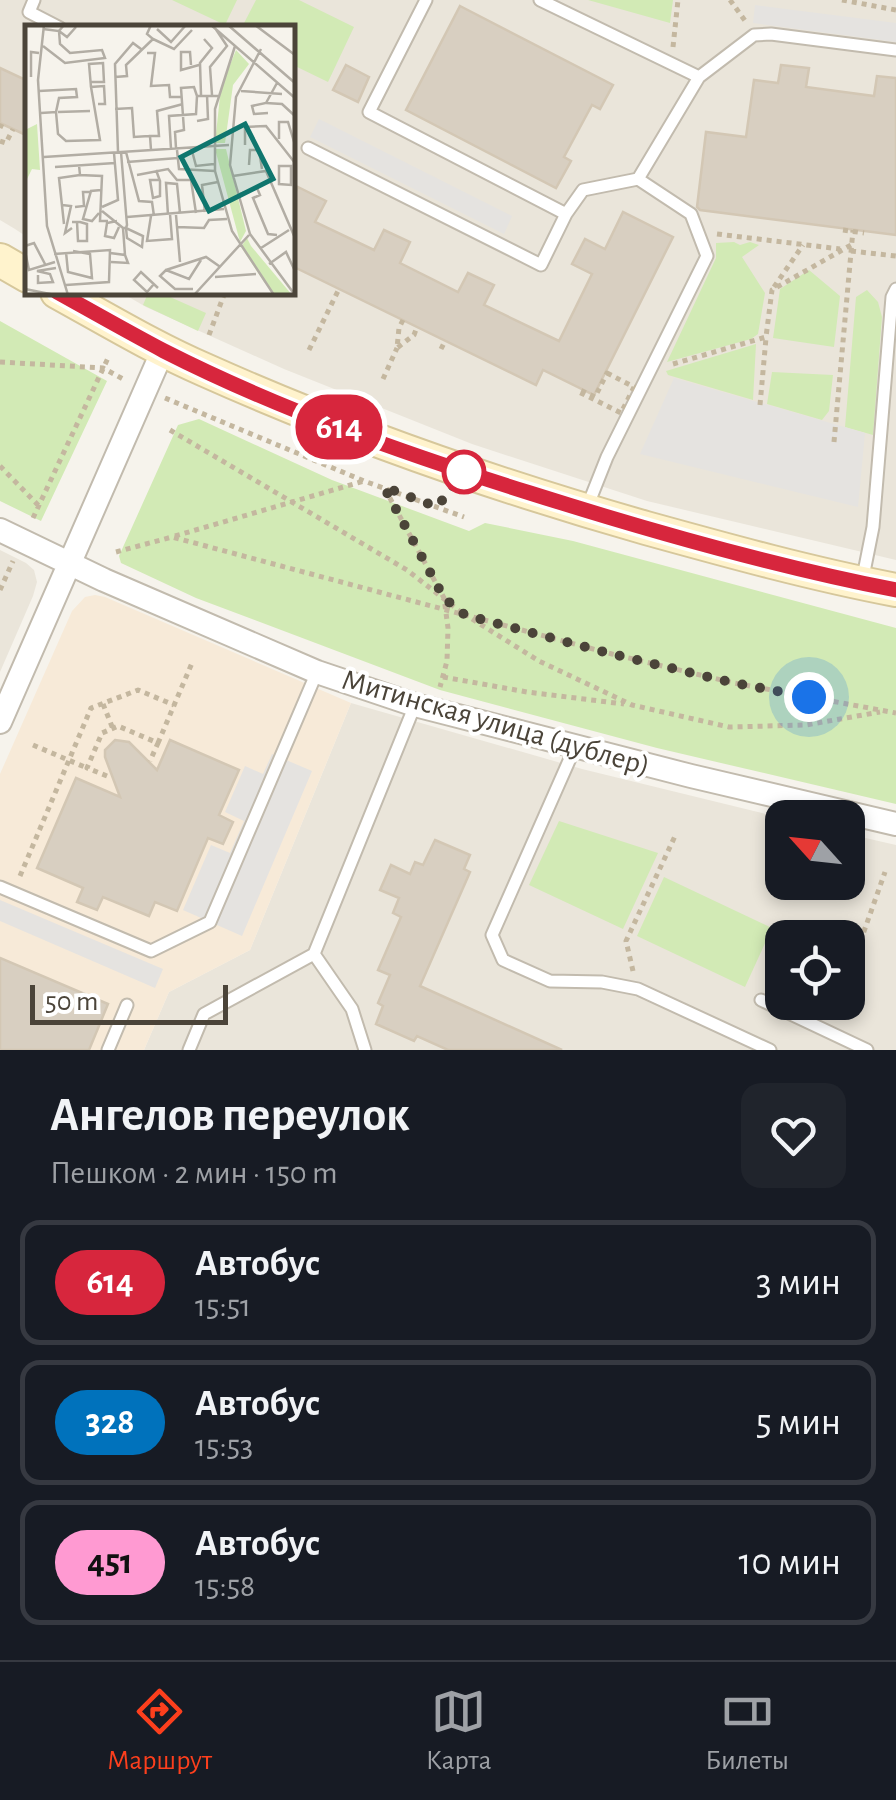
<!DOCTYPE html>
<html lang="ru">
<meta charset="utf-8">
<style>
:root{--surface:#171b24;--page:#20242c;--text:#f1f3f6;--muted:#9ea1a6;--line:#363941;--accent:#fc3f1d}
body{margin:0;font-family:"Alegreya Sans",sans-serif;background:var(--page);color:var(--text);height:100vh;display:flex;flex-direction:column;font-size:38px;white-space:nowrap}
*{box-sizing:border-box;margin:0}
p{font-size:32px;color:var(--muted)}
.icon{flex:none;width:55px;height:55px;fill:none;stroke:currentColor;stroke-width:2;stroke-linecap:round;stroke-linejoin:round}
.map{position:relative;height:1050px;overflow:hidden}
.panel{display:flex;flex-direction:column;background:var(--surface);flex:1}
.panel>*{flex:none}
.badge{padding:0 20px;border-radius:32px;font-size:35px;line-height:65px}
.needle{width:65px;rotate:297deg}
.buttons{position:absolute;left:765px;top:800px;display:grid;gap:20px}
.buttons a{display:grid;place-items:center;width:100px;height:100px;border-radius:20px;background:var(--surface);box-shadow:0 5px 15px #0003;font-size:50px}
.scale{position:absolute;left:30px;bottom:25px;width:198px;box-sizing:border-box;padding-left:10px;border:5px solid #4b4439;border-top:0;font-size:28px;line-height:35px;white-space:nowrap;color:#4b4439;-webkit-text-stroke:8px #fff;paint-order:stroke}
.you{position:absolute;width:50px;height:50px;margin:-25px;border:8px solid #fff;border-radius:50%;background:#1a73e8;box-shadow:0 0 0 15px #1a73e833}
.map>.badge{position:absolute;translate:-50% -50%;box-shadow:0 0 0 5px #fff}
.round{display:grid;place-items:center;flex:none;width:105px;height:105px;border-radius:20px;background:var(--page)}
.head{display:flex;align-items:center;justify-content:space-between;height:170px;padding:0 50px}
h1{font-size:48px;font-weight:700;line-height:75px}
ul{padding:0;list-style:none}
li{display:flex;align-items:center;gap:30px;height:125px;margin:0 20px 15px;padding:0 30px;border:5px solid var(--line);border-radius:20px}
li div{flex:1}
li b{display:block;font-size:38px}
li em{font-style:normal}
li .badge{min-width:110px;font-weight:700;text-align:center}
.menu{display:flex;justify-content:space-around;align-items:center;height:140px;border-top:2px solid var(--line);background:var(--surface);font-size:28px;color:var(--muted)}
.menu a{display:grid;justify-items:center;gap:5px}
.menu .current{color:var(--accent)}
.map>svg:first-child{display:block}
</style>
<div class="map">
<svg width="896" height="1050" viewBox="0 0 896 1050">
<rect width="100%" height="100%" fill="#f6f3ec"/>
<path fill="#eae5da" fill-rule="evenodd" d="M 0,0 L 896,0 L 896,560 L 647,501 L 472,444 L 284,369 L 146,307 L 122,293 L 292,292 L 292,28 L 28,28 L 27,237 L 15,229 L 0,220 Z
M 0,550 L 26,563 L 34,570 L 37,582 L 33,596 L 0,672 Z
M 351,703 L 582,769 L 782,818 L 782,882 L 848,882 L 848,834 L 896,845 L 896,1050 L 144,1050 L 169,992 L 250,950 ZM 782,938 L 848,938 L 848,1002 L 782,1002 Z"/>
<path fill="#f7ead8" d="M 95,595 L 105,597 L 351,703 L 250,950 L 169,992 L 144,1050 L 0,1050 L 0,774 L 72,611 L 85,597 Z"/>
<path fill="#d2eab5" d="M 172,0 L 237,0 L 225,25 Z
M 256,0 L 299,0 L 354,27 L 328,82 L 293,65 L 292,28 L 242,27 Z
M 588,0 L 673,0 L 670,23 Z
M 734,242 L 740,245 L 750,242 L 759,245 L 742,257 L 765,293 L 758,334 L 751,339 L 667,362 L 716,258 L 716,243 Z
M 809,270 L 840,296 L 834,347 L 773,338 L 780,289 Z
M 867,290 L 878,302 L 882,317 L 873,435 L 845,427 L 856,297 Z
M 148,293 L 161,293 L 206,313 L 198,331 L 143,305 Z
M 0,321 L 107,381 L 41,521 L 0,501 Z
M 756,344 L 753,400 L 668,375 L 666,371 Z
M 772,372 L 833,375 L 829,411 L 822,420 L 767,404 Z
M 199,419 L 332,480 L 469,531 L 485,523 L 573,541 L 896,628 L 896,804 L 657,748 L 440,690 L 196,598 L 121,563 L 119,556 L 178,425 Z
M 559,821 L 658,853 L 623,929 L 529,885 Z
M 664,877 L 772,928 L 745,987 L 637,936 Z"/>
<path fill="#e5e3e0" d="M 755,5 L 896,23 L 896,42 L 753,23 Z
M 319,119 L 512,216 L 504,234 L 310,137 Z
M 674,378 L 865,433 L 858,507 L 640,454 Z
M 272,754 L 312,771 L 242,936 L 183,910 L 211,845 L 230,853 L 244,821 L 225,812 L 245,766 L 263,774 Z
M 0,900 L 163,969 L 155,988 L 0,921 Z"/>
<path fill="#d8cfc1" stroke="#d3c7b4" stroke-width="2.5" d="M 460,6 L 613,85 L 600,109 L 592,105 L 564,157 L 571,161 L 556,188 L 406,110 Z
M 346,65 L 369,77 L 358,102 L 333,90 Z
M 781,65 L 809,68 L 806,87 L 874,96 L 877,76 L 896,78 L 896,235 L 700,210 L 697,207 L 706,132 L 746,137 L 754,80 L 778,83 Z
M 0,68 L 28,81 L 28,136 L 0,123 Z
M 298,187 L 326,201 L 315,222 L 374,250 L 384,230 L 410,242 L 400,263 L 458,292 L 468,273 L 494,285 L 484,305 L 559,341 L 592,274 L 572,264 L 585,239 L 605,249 L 623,212 L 673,237 L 594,395 L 543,370 L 536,385 L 294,267 L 292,269 L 292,199 Z
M 115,740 L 129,742 L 157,770 L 170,740 L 239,770 L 219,815 L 233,822 L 223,844 L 208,838 L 177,911 L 155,902 L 149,916 L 103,897 L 97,910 L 77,902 L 83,888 L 37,868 L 76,778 L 120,797 L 105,757 L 105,750 Z
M 435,840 L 470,855 L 464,869 L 470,872 L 420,986 L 562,1050 L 448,1050 L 417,1036 L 414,1041 L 376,1024 L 383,1006 L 378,1003 L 390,975 L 378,970 L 401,917 L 393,913 L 399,898 L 380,890 L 391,865 L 410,874 L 415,862 L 423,865 Z
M 0,958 L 108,1004 L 89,1050 L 0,1050 Z"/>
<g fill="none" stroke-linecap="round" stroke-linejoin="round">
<defs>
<path id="lane" d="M 34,0 L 29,12 L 60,28
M 426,0 L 369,112 L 566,214
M 540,0 L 699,77
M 308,148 L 541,265 L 566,214 L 583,190 L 638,179
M 586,510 L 607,457 L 707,256 L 691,214 L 638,179 L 699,77 L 754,35 L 771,34 L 896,50
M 862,582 L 873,527 L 892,297 L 896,289
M 576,745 L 492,935 L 503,960 L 550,981 L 602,982 L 638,989 L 770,1050
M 0,887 L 151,951 L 210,922 L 317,672
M 314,954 L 352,1009 L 365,1050
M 761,1000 L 867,1050
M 108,1050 L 127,1005
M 189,1050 L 204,1014 L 314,954 L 415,705"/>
<path id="street" d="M 0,530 L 104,580 L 317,672 L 415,705 L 691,776 L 896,824
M 0,722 L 163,350"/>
<path id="secondary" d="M 0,260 L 28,276
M 57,292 C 106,319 154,348 205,370 C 348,434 495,485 646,528 C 729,551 812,574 896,590"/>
</defs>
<use href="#lane" stroke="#c2bbae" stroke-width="15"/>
<use href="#street" stroke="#c2bbae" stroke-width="26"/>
<use href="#secondary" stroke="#d6c79b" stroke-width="36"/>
<path stroke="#c4b79f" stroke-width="5" stroke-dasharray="5 5" stroke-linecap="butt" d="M 730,0 L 746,22
M 842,0 L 896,10
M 673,47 L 678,0
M 0,128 L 2,124
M 0,141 L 6,143 L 13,129
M 843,230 L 864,233
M 717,234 L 840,249
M 851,251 L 896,256
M 774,287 L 803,245
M 403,320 L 399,328 L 397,348 L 414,335 L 417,327
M 209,335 L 225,292
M 441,349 L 445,341
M 309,350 L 339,289
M 0,362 L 103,368 L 123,379
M 673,364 L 766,337 L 772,290 L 851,245
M 607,373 L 634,387 L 621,413 L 579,392 L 580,390 L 595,397 Z
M 383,379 L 397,348
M 165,398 L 364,481 L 464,517
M 760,405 L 766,338
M 170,430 L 407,570 L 462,613
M 834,442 L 853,230
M 0,466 L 39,506
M 385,489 L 444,598 L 448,628 L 447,661 L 440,687
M 33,518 L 108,358
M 175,536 L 364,481
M 116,552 L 172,537 L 612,654 L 734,683 L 896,713
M 0,590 L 13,561
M 472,619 L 539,661 L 632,705 L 729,727 L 806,725 L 880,712
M 443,677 L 527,692 L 624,704
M 103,704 L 113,729
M 158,743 L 192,663
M 33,745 L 87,768
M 107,776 L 87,768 L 102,733 L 118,726 L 158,743 L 150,761
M 20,876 L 91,708 L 138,690 L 174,705
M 857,951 L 885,872
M 633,971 L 626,941 L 676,834"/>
<use href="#lane" stroke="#fff" stroke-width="11"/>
<use href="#street" stroke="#fff" stroke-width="22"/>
<use href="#secondary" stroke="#fff3cd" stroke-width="32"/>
</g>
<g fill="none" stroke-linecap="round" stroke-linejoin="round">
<defs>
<path id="line" d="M 57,292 C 93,312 128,332 164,351 C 280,410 406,454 530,493 C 650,531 772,566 896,590"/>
</defs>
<use href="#line" stroke="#fff" stroke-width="22"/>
<use href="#line" stroke="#d7263d" stroke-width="15"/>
<path stroke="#4b4439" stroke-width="10" stroke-dasharray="0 18" d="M 464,472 L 437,507 L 384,487 L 444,598 L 465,615 L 612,654 L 734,683 L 809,697"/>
</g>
<circle fill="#fff" stroke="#d7263d" stroke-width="5" cx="464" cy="472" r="20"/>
<g text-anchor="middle" stroke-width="8" stroke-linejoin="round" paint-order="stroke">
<g font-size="30" fill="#4b4439" stroke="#fff">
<text transform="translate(496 722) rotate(16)" y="10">Митинская улица (дублер)</text>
</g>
</g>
<g transform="translate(25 25)">
<rect width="270" height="270" fill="#f6f3ec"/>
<path d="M 211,25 L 224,39 L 208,60 L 200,118 L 190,118 L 196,62 ZM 12,99 L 15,145 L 7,144 L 0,158 L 0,105 ZM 190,124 L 201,124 L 221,206 L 215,217 ZM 222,213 L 226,221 L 267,270 L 250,270 L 239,257 L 216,222 Z" fill="#d2eab5"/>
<path fill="none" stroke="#b2ada4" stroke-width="2.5" d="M 19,0 L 13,55 L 22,201 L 43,270M 39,0 L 34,6 L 42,12 L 51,2M 186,0 L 270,73M 203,0 L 270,58M 230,0 L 270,30M 132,4 L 146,17 L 161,0M 128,14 L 149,24 L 167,5M 18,21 L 40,38 L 80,33 L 77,25 L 45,28 L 35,19 L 34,6 L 18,4M 210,21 L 190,84 L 190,146 L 207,206 L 249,270M 236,24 L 211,72 L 205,140 L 225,209 L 270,270M 122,28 L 130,28 L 126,61 L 144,60 L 145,72 L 157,72M 166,40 L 165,27 L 156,27 L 156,45 L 174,40M 6,52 L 6,27 L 14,28M 90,52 L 102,51 L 101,40 L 128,14 L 122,9 L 126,0M 65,57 L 79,57 L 78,38 L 64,39 L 66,62M 14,66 L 51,64 L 52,72 L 34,73 L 31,87M 216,66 L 257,69M 176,70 L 175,38 L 187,23 L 179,14M 187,70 L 185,42 L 202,21 L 190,3M 241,78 L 257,79 L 270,91M 90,84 L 107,83 L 109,112 L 124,111M 33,87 L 65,86M 16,88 L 31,87 L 33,109 L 41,116 L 75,115 L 66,62 L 79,61 L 80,79 L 73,79M 243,88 L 229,89 L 227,81 L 241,78 L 252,58M 172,96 L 183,94 L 182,70M 254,114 L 254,97 L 263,97 L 270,120M 220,120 L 220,102 L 241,101 L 270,138M 166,122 L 171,141 L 189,139M 151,123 L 150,107 L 159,105 L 156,63 L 169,62 L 172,71M 146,124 L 144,91 L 171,89 L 172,71 L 193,71M 126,125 L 125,111 L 134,111 L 132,86 L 158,79M 152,125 L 154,144 L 190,146M 93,127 L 90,39 L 108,18 L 116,24M 96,127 L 102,200 L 101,203 L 102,213 L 117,222 L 118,211 L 101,203 L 98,203M 101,127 L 114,176 L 127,177 L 129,191M 19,132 L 204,120M 102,137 L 153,133M 54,140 L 55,150 L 77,151 L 75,196 L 83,196M 224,140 L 225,125 L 234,125 L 237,144M 254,141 L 266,141 L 266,160 L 254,159 ZM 30,142 L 90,138M 131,145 L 135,156 L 135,171 L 128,173 L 125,155 L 134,155M 112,150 L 143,144 L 152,155 L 166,155 L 171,188M 208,151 L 241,146 L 270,213M 215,169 L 232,163 L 235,170 L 228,173 L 243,209 L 252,210M 37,180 L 46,181 L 40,208 L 47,203M 50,182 L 59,181 L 58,167 L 66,167M 77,182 L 93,175 L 89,128M 77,186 L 98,203 L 100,230M 180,187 L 177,160 L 193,157M 74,188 L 67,196 L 58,194 L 66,166 L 76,165M 143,190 L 141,158 L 152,159 L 155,188M 151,190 L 155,237M 126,191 L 122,216 L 147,214 L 145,189M 102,192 L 199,184M 92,196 L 82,198 L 80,211 L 89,213 L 94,202M 47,197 L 55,197 L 62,199 L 62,216 L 53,216 L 52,197M 39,199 L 34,153 L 55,150M 152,202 L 179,203 L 184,195 L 202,194M 0,221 L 9,218 L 20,239M 236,223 L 264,205M 0,226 L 4,245 L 30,237M 41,227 L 43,247 L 67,253 L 65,229 L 48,226M 85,228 L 100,230 L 103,238 L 86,237M 29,229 L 85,225 L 84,257 L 41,260M 244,239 L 261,227 L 270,246M 141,245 L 181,232 L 194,241M 13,250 L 13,258 L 28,257 L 25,249 L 12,246 L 31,243M 190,252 L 231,249M 129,259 L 122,267 L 109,255 L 116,247 L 133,263M 0,264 L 30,270M 168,264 L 150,264 L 135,251 L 141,245 L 164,254 L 176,235M 169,270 L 224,210"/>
<path fill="#0f766e" fill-opacity="0.15" stroke="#0f766e" stroke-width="5" d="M 220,99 L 248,154 L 184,186 L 156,132 Z"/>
<rect width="270" height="270" fill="none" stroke="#4b4439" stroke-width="5"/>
</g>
</svg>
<div class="buttons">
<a><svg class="needle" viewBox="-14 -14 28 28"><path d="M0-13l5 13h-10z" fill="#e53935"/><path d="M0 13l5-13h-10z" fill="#9ea1a6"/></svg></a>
<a><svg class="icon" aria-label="locate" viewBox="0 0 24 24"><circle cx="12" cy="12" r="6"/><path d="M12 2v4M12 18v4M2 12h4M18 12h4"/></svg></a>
</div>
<div class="scale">50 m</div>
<div class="you" style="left:809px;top:697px"></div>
<b class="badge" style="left:339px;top:427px;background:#d7263d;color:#fff">614</b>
</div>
<section class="panel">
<div class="head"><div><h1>Ангелов переулок</h1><p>Пешком · 2 мин · 150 m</p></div><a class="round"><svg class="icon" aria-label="heart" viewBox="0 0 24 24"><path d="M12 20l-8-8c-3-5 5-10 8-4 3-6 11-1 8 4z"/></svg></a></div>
<ul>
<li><span class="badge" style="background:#d7263d;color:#fff">614</span><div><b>Автобус</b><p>15:51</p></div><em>3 мин</em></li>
<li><span class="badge" style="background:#0072bc;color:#fff">328</span><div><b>Автобус</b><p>15:53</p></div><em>5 мин</em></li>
<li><span class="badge" style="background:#ff9ad2;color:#111">451</span><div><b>Автобус</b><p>15:58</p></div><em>10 мин</em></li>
</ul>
</section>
<nav class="menu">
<a class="current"><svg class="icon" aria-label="directions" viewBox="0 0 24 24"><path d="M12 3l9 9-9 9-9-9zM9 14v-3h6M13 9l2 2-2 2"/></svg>Маршрут</a>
<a><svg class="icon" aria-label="map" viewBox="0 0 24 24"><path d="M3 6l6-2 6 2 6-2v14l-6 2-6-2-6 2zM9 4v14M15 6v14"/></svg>Карта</a>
<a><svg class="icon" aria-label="tickets" viewBox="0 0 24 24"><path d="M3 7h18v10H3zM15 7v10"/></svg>Билеты</a>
</nav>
